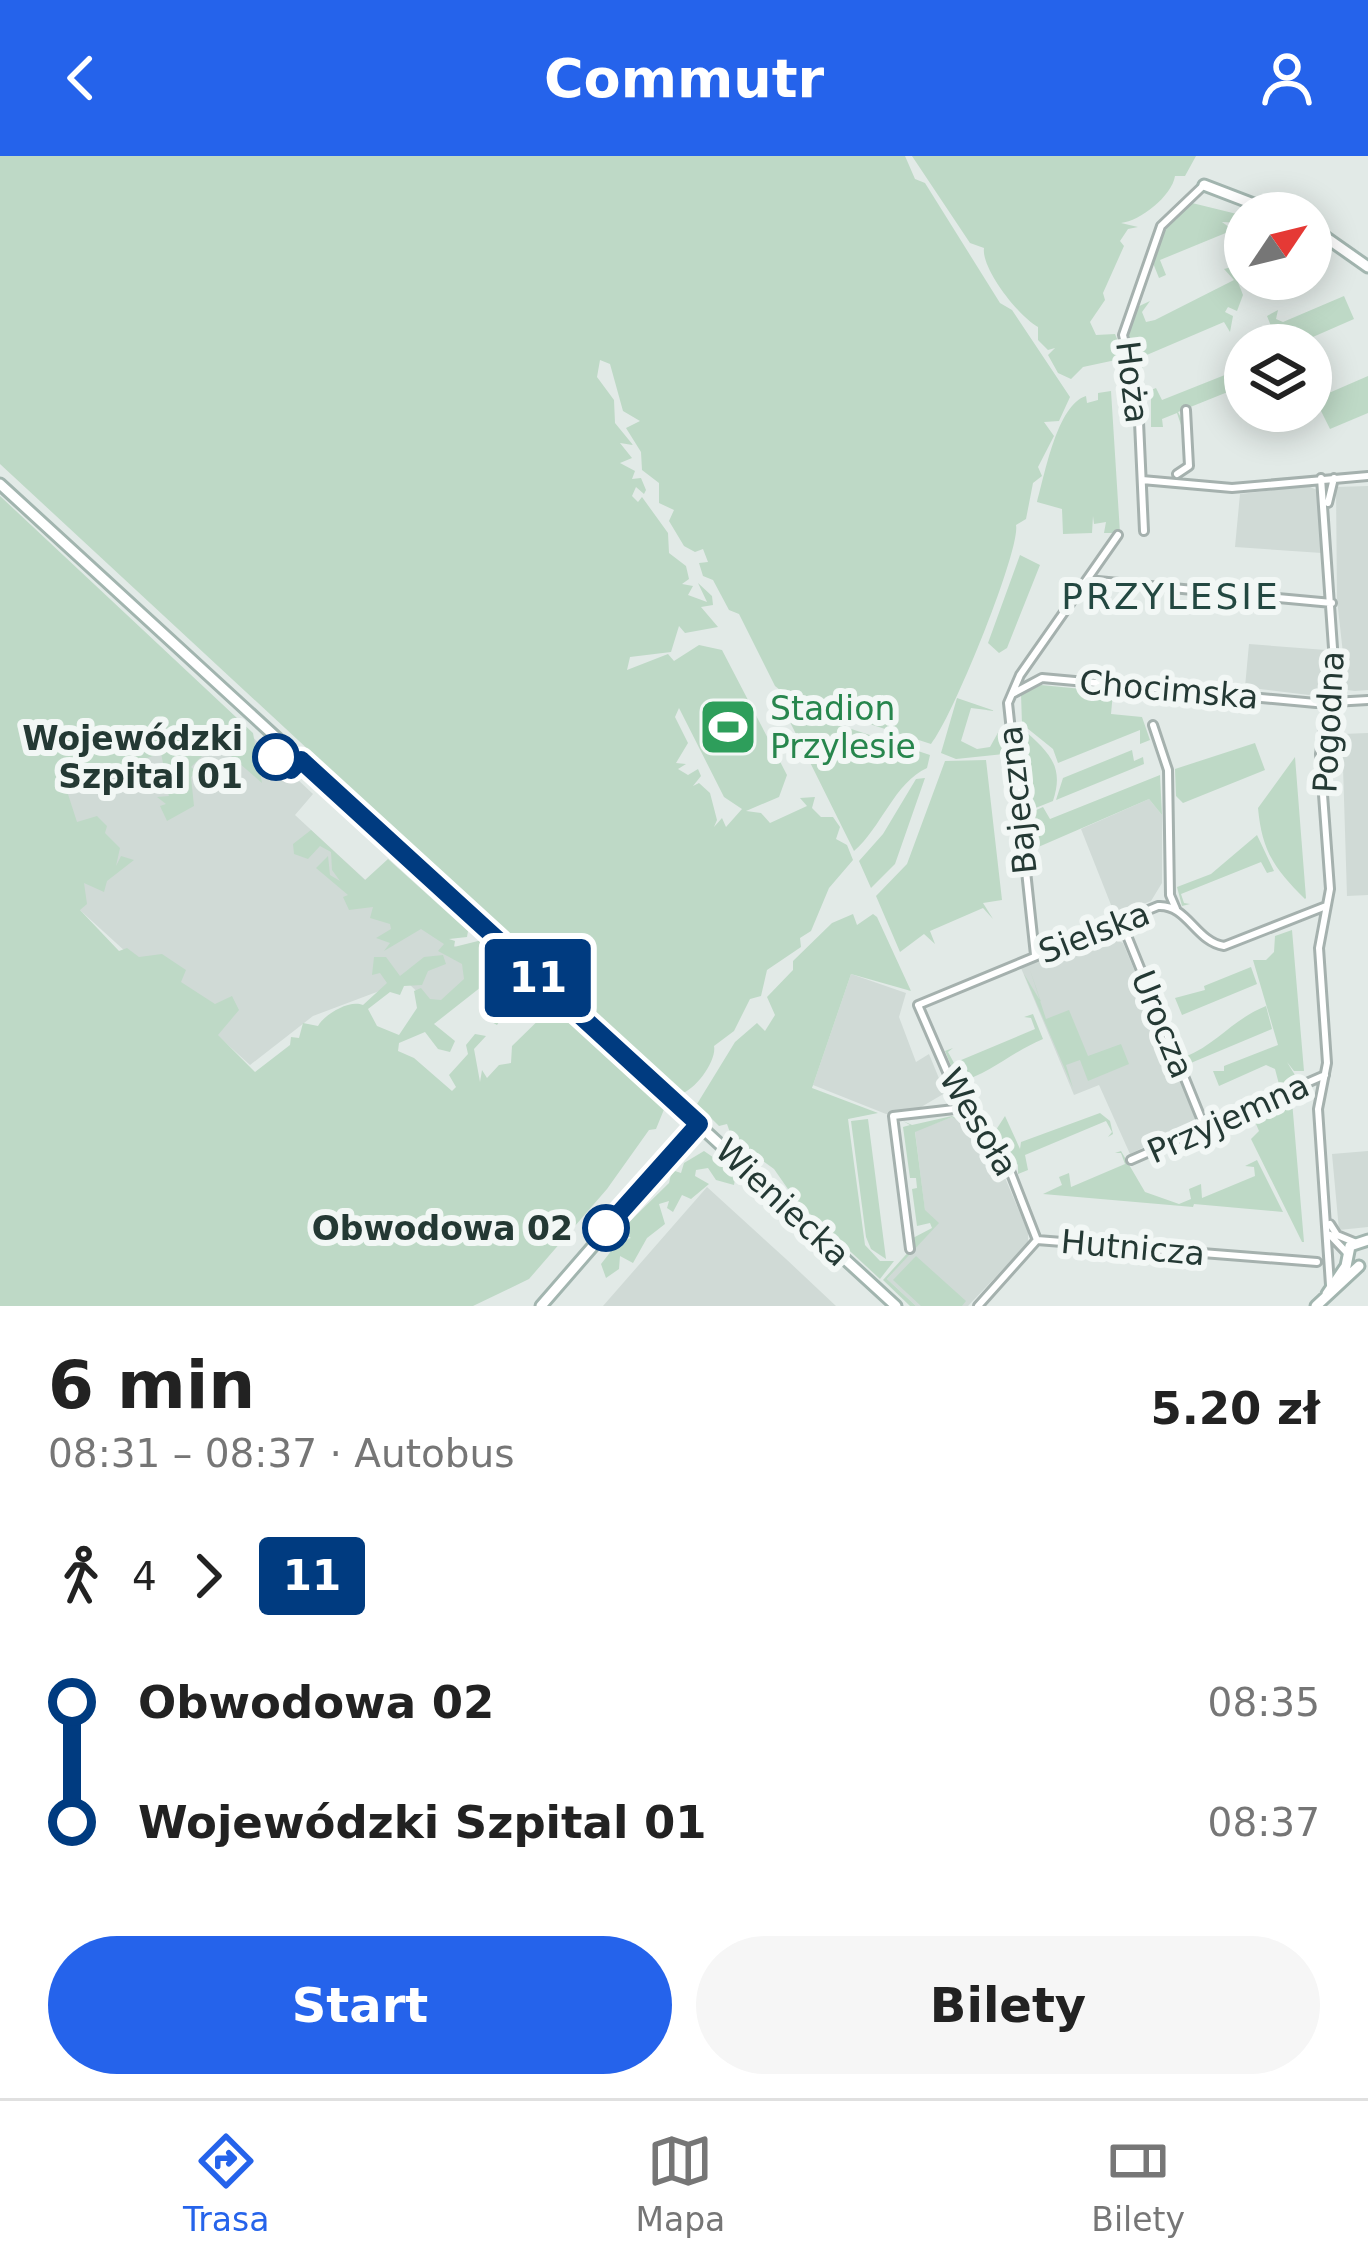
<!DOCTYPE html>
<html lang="pl">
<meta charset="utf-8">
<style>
:root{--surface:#fff;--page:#f6f6f6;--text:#222;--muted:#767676;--line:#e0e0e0;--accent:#2563eb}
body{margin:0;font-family:"DejaVu Sans",sans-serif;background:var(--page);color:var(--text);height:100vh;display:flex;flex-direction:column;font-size:45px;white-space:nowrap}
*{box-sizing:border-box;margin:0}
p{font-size:39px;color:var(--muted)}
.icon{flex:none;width:66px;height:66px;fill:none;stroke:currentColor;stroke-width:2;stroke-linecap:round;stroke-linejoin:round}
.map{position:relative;height:1150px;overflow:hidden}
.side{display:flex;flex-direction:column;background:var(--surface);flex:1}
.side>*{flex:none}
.badge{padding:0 24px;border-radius:9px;font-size:42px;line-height:78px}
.needle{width:78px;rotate:55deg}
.buttons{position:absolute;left:1224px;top:36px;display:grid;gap:24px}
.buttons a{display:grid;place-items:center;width:108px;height:108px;border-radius:50%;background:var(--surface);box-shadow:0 6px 30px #0003;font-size:60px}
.map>.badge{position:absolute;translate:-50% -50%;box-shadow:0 0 0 6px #fff}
.legs{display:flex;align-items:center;gap:18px;height:132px;padding:0 48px;font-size:39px}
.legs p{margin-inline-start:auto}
.headline{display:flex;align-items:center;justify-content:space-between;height:204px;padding:0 48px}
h1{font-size:66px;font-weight:600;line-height:90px}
.button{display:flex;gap:24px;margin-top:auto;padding:24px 48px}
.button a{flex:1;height:138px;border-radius:72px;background:var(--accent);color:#fff;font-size:48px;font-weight:600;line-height:138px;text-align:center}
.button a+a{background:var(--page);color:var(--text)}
ul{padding:0 48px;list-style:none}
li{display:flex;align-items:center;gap:42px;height:120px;font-size:45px}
li i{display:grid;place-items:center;width:18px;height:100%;margin:0 15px;background:currentColor}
li i::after{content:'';width:30px;height:30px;margin:-15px;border:9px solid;border-radius:50%;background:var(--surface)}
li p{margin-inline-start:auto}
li:first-child i{background:linear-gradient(#0000 50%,currentColor 0)}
li:last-child i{background:linear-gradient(currentColor 50%,#0000 0)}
header{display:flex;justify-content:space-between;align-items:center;height:156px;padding:0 48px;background:var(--accent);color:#fff;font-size:54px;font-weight:600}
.dock{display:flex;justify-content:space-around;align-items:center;height:168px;border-top:3px solid var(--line);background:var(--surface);font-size:33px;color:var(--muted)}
.dock a{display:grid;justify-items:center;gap:6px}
.dock .active{color:var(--accent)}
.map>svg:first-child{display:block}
</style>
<header><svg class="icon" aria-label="back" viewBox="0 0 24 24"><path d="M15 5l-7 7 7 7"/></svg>Commutr<svg class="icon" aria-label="person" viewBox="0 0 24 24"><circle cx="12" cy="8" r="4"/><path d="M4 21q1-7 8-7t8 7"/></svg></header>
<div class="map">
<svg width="1368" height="1150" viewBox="0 0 1368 1150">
<rect width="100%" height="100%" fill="#e2eae7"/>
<path fill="#d0dad6" d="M 1308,330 L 1317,334 L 1322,397 L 1235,391 L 1240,338 Z
M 1368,330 L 1368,534 L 1355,535 L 1347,534 L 1337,443 L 1336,331 Z
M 140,475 L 313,638 L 295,659 L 412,767 L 482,805 L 438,856 L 406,825 L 313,860 L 250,909 L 14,694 Z
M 1249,488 L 1326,494 L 1324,533 L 1309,539 L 1245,531 Z
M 1368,577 L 1368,739 L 1347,740 L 1342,578 Z
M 1149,643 L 1162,659 L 1162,727 L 1151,745 L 1115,759 L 1081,673 Z
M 1105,779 L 1123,787 L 1197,965 L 1130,998 L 1099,929 L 1074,939 L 1021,812 Z
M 851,818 L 906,837 L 899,861 L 916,906 L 929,898 L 945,937 L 916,954 L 886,958 L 813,929 Z
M 952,961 L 964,965 L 997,1003 L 1028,1076 L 1028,1087 L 968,1150 L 916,1150 L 887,1123 L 938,1067 L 925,1055 L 915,975 Z
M 1368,995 L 1368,1071 L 1339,1074 L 1332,998 Z
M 707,1031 L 786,1103 L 836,1150 L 603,1150 Z"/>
<path fill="#bed9c6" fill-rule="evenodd" d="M 0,0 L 905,0 L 915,23 L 925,27 L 1000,147 L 1012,154 L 1070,241 L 1059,265 L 1044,266 L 1054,280 L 1038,311 L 1042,320 L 1033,327 L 1026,363 L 1016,369 C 1021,393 952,563 931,588 L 790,542 L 775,530 L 739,458 L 729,454 L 713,424 L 703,420 L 699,407 L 708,406 L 703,393 L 695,396 L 684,390 L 669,365 L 674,354 L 659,347 L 659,327 L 642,314 L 641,296 L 626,272 L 640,265 L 623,255 L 610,208 L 600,204 L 597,221 L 614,244 L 615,267 L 633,289 L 620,287 L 632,302 L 620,307 L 635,315 L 632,323 L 641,322 L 646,334 L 644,338 L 636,331 L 632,340 L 638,346 L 642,341 L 668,377 L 669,397 L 686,410 L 689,423 L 682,428 L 693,430 L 688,439 L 707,446 L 698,427 L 712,440 L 713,449 L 701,451 L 718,471 L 685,477 L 679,470 L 671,496 L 630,501 L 627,514 L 668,498 L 674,505 L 699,489 L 722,494 L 787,619 L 779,641 L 746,655 L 761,657 L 770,667 L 807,650 L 800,642 L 815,641 L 812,652 L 821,661 L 833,661 L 840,671 L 836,683 L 847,689 L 853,704 L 829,732 L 811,775 L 800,782 L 801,791 L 767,814 L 761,840 L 750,843 L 734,875 L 714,890 C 717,904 696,934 680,938 L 0,308 ZM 679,552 L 724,641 L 742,653 L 726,671 L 722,662 L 714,671 L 717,664 L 710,637 L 699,627 L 693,630 L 701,620 L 698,613 L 688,619 L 678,613 L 686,608 L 676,607 L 688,587 L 675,561 Z
M 912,0 L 1196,0 L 1185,20 L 1175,20 C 1172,40 1140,65 1121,67 L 1138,71 L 1128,73 L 1120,85 L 1124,90 L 1103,137 L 1105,144 L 1090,166 L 1096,179 L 1115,178 L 1125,202 L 1083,211 L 1071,223 L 1058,217 L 1048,199 L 1055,192 L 1048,194 L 1038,184 L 1038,171 C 1018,160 981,112 984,92 L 970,87 Z
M 1188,46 L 1241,59 L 1241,67 L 1222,66 L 1233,74 L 1160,104 L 1166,119 L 1159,122 L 1151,102 L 1165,68 L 1177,63 L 1167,65 Z
M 1232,111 L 1243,139 L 1237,155 L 1228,151 L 1225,156 L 1233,160 L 1230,176 L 1224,166 L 1142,201 L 1143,227 L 1124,183 L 1133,153 L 1150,145 L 1142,156 L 1146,166 L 1155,164 L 1234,124 L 1224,113 Z
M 1344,140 L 1354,163 L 1306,184 L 1271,170 L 1267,160 L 1278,154 L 1276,163 L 1283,166 Z
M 1245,211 L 1245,229 L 1178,256 L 1188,275 L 1183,275 L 1177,257 L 1162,263 L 1163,271 L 1151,271 L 1151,234 L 1156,232 L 1162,244 Z
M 1368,220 L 1368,257 L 1330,273 L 1315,243 Z
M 1111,235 L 1120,377 L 1104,377 L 1106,366 L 1094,368 L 1093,360 L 1092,377 L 1063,378 L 1062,353 L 1037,346 C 1045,318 1057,249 1086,240 L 1087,247 L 1098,244 L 1098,237 Z
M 0,340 L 253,577 L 262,627 L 208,580 L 207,589 L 200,591 L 205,597 L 191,611 L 197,616 L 191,621 L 194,650 L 167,665 L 160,650 L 166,648 L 157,641 L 169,640 L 166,631 L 173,628 L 159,613 L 164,612 L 161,597 L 66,632 L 77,666 L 97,660 L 107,670 L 105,677 L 120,692 L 116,710 L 121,700 L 134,704 L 107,725 L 104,736 L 84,727 L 87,748 L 80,754 L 119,795 L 127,792 L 139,801 L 162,798 L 186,814 L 181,826 L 215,848 L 232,840 L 239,854 L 218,879 L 255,916 L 290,889 L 291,881 L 299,882 L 303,867 L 318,870 C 324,859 349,843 363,849 L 387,827 L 380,817 L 372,819 L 374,801 L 386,801 L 400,820 L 424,801 L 443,799 L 446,808 L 428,815 L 422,829 L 404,830 L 400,839 L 390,836 L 368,853 L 377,870 L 399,879 L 417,852 L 414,835 L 421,832 L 430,843 L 441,844 L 464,823 L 462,808 L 438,795 L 444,788 L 421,773 L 384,795 L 390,787 L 376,782 L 391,773 L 390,768 L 370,762 L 373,751 L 349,754 L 343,741 L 348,739 L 316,712 L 328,700 L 330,719 L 340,725 L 332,714 L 331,696 L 320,690 L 308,703 L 294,698 L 293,688 L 311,674 L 365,724 L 388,703 L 468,775 L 467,781 L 449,783 L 455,785 L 454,791 L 482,784 L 520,821 L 516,835 L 530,829 L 534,839 L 545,843 L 523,863 L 505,857 L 497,869 L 488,864 L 504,856 L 504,845 L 481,831 L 434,868 L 455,885 L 450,896 L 438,893 L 425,876 L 399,887 L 398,895 L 414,902 L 452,935 L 456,931 L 449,919 L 468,898 L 466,889 L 475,878 L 486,880 L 474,893 L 480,926 L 482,914 L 487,922 L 499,909 L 511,907 L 512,890 L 553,850 L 665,951 L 656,973 L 649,974 L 607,1033 L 529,1123 L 473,1150 L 0,1150 Z
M 1020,399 L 1040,409 L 1007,492 L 999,497 L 988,487 Z
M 1041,529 L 1113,536 L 1111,558 L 1142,561 L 1150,584 L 1140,588 L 1140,574 L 1058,607 L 1053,593 L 1022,568 L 1021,538 Z
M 957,542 L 995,555 L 971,552 L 961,585 L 977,593 L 990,591 L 1000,573 L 1004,598 L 956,603 L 941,597 Z
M 800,556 L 930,599 L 927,612 C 895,626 881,672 854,695 L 790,566 Z
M 1022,572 C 1048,596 1065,609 1053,645 L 1033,653 Z
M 1255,587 L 1265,614 L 1183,647 L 1176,640 L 1175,613 Z
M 1132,594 L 1134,605 L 1143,601 L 1144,608 L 1056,644 L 1063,622 Z
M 1295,601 L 1306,742 L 1305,743 C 1276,714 1262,697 1258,652 Z
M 986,604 L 1002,744 L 983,747 L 993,763 L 983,752 L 930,775 L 935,788 L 924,778 L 900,796 L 876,740 L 907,708 L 945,605 Z
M 1160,619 L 1162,659 L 1149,643 L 1036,692 L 1034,655 L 1043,651 L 1050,663 Z
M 925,622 L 895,708 L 871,732 L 859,705 L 883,678 L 916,623 Z
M 1257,679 L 1274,715 L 1267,717 L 1261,706 L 1181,738 L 1184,747 L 1190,748 L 1182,750 L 1177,731 L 1211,718 Z
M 853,758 L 857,769 L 873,758 L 877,761 L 911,835 L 851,818 L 812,932 L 878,957 L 848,963 L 865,1089 L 880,1105 L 894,1105 L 880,1123 L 797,1046 L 774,1013 L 732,982 L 727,968 L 719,970 L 697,948 L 735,886 L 757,867 L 765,875 L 775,859 L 767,841 L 793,814 L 793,805 L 832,767 Z
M 1292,774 L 1304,915 L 1294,915 L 1287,906 L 1298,924 L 1280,932 L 1275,913 L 1266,909 L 1219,930 L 1213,915 L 1224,915 L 1224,910 L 1278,889 L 1253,804 L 1266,804 L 1274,796 L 1275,780 Z
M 1251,811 L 1257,828 L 1182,859 L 1175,842 L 1205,834 L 1204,830 Z
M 1030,814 L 1046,863 L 1069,854 L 1088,900 L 1121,888 L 1129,908 L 1088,925 L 1080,904 L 1066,909 L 1073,932 L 1024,818 L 1041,846 Z
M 1266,850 L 1272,873 L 1186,909 L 1185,901 C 1217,888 1233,863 1266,850 Z
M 1033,858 L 1043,883 C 1012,896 991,917 958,927 L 945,895 L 953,892 L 948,896 L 954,907 L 1035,873 L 1031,862 L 1024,861 Z
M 1292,945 L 1304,1086 L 1302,1086 L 1251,983 L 1259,975 L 1256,968 L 1249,969 Z
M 1100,957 L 1110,965 L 1113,978 L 1108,981 L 1112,976 L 1106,965 L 1025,999 L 1028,1014 L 1018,1018 L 1018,1009 L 994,977 L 1005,960 L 1020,993 L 1021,986 Z
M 952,960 L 972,972 L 952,961 L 915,976 L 925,1054 L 939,1067 L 887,1123 L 916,1150 L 910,1150 L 883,1124 L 912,1092 L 911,1083 L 932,1072 L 930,1067 L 917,1070 L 912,1033 L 917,1032 L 916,1022 L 910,1022 L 903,971 L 910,969 L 903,965 L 912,969 Z
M 868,963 L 886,1103 L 871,1093 L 866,1081 L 851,965 Z
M 704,995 L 736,1017 L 734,1029 L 716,1024 L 708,1012 L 696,1014 L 695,1020 L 709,1028 L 691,1043 L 682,1039 L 673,1056 L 667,1052 L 669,1045 L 659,1048 L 665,1068 L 647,1082 L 633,1107 L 620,1100 L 619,1113 L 606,1122 L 601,1108 L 619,1085 L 631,1082 L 620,1075 L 669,1027 L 672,1014 L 681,1017 L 684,1007 Z
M 1121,995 L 1145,1036 L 1179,1048 L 1191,1043 L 1189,1033 L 1201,1028 L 1202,1042 L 1255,1020 L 1254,1011 L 1245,1010 L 1257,1004 L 1283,1056 L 1194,1048 L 1193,1051 L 1043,1038 L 1062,1029 L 1059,1021 L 1069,1017 L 1071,1031 L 1125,1008 L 1121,997 L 1115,997 Z
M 916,1100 L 966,1145 L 962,1150 L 921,1150 L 893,1124 Z"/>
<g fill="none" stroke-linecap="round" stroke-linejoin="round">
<defs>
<path id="street" d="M 1177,318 L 1189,310 L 1186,254
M 1321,322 L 1334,506 L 1320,598 L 1330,733 L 1319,792 L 1327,907 L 1318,953 L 1330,1129
M 1142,324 L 1232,332 L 1368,320
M 1328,347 L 1334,322
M 1144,375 L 1138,244 L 1123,179 L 1161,70 L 1204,29
M 1087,424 L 1332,447
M 1012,538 L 1042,522 L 1316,547 L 1368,544
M 1153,569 L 1168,614 L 1170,739 L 1176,753
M 1121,765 L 1205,972
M 1035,799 L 1008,547 L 1020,519 L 1118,379
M 1131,1004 L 1325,919
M 1330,1068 L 1337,1079 L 1354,1086
M 1330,1079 L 1348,1098
M 1037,1084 L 1005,1002 L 961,948 L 918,849 L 1158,750 C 1187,748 1196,786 1224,790 L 1326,750
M 910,1093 L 893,960 L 963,952
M 978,1150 L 1037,1084 L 1317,1106"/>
<path id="secondary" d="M 1204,29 L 1277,57
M 1311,71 L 1368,111
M 0,328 L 896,1150
M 1327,1138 L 1346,1110 L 1350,1090 L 1368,1084
M 541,1150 L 699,968
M 1316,1150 L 1359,1110"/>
</defs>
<use href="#street" stroke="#a5b1ae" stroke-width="12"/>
<use href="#secondary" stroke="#a2b5af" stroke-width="15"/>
<use href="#street" stroke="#fff" stroke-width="6"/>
<use href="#secondary" stroke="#fff" stroke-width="9"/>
</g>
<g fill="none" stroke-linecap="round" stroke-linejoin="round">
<defs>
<path id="line-1" d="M 276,601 L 291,614 L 301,604 L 699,968 L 606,1072"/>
</defs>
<use href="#line-1" stroke="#fff" stroke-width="27"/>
<use href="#line-1" stroke="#003b80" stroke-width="18"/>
</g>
<defs>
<symbol id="stadium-square" viewBox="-11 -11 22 22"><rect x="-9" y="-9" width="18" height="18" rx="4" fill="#2e9e5b" stroke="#f2f7f5"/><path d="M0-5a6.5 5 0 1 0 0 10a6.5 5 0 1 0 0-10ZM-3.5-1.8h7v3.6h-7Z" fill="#fff"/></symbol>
</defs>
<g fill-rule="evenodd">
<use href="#stadium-square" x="695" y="538" width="66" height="66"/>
</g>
<g fill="#fff" stroke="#003b80" stroke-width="6">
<circle cx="276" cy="601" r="21"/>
<circle cx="606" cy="1072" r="21"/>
</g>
<g text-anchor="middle" stroke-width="12" stroke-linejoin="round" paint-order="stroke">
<g font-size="33" fill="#243934" stroke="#f2f7f5">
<text transform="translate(1133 226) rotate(83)" y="12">Hoża</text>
<text transform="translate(1169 533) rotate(5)" y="12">Chocimska</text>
<text transform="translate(1328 566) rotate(-87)" y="12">Pogodna</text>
<text transform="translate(1017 644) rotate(-96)" y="12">Bajeczna</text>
<text transform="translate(1094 776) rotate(-21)" y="12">Sielska</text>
<text transform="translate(1163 868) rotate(68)" y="12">Urocza</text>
<text transform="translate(1228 962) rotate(-24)" y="12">Przyjemna</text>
<text transform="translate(979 966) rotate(59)" y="12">Wesoła</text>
<text transform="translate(783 1046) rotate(43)" y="12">Wieniecka</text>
<text transform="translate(1133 1091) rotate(5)" y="12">Hutnicza</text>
</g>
<g font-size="33" fill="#27864d" stroke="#f2f7f5" text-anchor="start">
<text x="770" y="564">Stadion<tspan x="770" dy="38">Przylesie</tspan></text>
</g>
<g font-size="33" font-weight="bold" fill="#243934" stroke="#f2f7f5" text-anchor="end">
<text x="243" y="594">Wojewódzki<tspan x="243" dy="38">Szpital 01</tspan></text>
<text x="573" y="1084">Obwodowa 02</text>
</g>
<g font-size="36" letter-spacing="3" fill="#234841" stroke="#f2f7f5">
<text x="1171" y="453">PRZYLESIE</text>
</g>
</g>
</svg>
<div class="buttons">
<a><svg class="needle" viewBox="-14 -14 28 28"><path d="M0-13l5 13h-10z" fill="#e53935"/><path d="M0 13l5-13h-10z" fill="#767676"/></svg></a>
<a><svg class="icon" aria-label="layers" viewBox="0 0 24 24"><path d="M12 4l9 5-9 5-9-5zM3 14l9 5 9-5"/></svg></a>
</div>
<b class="badge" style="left:538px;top:822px;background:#003b80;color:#fff">11</b>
</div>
<section class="side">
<div class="headline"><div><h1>6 min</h1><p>08:31 – 08:37 · Autobus</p></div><b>5.20 zł</b></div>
<div class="legs"><svg class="icon" aria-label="walk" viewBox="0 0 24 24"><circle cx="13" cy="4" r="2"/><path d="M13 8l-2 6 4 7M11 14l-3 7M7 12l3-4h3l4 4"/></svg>4<svg class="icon" aria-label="forward" viewBox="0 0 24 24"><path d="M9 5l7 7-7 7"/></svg><b class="badge" style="background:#003b80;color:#fff">11</b></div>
<ul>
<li><i style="color:#003b80"></i><b>Obwodowa 02</b><p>08:35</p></li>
<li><i style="color:#003b80"></i><b>Wojewódzki Szpital 01</b><p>08:37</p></li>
</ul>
<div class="button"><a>Start</a><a>Bilety</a></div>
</section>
<nav class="dock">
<a class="active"><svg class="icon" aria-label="directions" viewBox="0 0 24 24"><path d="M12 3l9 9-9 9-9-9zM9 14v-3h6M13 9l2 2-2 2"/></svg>Trasa</a>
<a><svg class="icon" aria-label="map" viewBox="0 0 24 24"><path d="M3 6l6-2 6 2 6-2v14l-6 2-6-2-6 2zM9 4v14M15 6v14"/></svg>Mapa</a>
<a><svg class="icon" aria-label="tickets" viewBox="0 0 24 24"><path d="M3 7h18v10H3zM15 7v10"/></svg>Bilety</a>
</nav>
